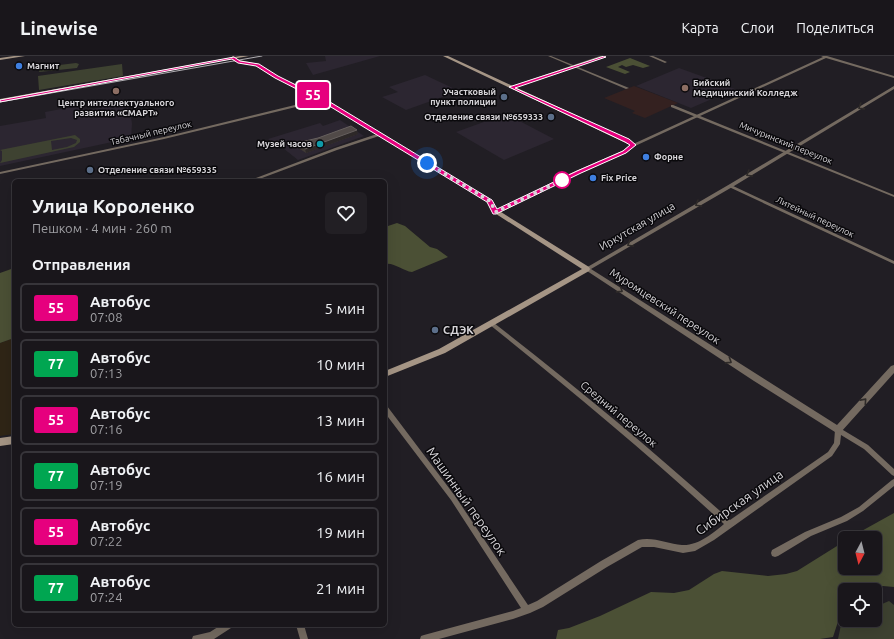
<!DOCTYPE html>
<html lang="ru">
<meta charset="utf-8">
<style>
:root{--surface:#19161b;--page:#221f24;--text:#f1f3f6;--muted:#9f9fa3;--line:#37353a}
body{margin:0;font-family:Ubuntu,sans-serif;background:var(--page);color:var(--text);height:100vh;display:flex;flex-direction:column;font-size:15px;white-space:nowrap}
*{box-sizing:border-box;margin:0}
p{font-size:13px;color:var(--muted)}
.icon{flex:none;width:22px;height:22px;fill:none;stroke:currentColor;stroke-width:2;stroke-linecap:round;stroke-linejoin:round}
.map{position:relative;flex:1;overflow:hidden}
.sheet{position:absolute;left:12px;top:123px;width:375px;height:448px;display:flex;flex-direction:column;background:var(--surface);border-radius:6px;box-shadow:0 4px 16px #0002,0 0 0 1px var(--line)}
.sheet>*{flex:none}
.badge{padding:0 8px;border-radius:3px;font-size:14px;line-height:26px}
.needle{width:26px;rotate:187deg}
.buttons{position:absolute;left:838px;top:475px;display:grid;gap:8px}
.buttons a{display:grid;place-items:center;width:44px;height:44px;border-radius:6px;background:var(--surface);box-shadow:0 4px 16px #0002,0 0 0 1px var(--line);font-size:20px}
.you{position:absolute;width:20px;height:20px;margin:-10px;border:3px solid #fff;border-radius:50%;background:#1a73e8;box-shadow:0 0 0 6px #1a73e833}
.map>.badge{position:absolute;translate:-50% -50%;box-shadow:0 0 0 2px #fff}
h2{padding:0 20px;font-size:15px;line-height:36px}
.round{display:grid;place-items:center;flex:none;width:42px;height:42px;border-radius:6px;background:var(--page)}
.overview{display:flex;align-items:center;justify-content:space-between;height:68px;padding:0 20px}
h1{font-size:19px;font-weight:600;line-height:30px}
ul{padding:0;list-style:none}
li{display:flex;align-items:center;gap:12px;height:50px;margin:0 8px 6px;padding:0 12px;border:2px solid var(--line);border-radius:6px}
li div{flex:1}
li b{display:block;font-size:15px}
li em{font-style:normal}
li .badge{min-width:44px;font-weight:700;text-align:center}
header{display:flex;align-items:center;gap:24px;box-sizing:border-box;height:56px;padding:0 20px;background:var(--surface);border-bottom:1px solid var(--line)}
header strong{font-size:19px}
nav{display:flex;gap:22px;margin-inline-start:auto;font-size:14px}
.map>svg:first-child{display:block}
</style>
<header>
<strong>Linewise</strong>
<nav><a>Карта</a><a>Слои</a><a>Поделиться</a></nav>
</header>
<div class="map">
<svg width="894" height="583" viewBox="0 0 894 583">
<rect width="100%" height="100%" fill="#211e24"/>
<path fill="#2f2516" d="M 14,282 L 14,378 L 0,380 L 0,287 Z"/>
<path fill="#2c2631" d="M 325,0 L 380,0 L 313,19 L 306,7 L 326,5 Z
M 679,12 L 715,25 L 714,26 L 735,33 L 691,52 L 636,30 Z
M 425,19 L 459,35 L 406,54 L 382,41 L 398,36 L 389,31 Z
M 129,46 L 132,68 L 131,82 L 0,110 L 0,70 L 46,62 L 45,56 L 83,49 L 84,55 Z
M 506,58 L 554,83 L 504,104 L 456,76 Z
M 340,64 L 364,80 L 298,104 L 283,92 L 286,90 L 281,87 L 276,89 L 268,83 L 320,67 L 323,70 Z"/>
<path fill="#342120" d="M 634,30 L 678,47 L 645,62 L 632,57 L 635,55 L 604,42 Z"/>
<path fill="#3e4231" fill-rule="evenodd" d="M 76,7 L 79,8 L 77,12 L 39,16 L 40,13 L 43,11 Z
M 122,8 L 123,20 L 39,34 L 38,20 Z
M 75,79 L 80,83 L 80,86 L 74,91 L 0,107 L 2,104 L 2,95 L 0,94 ZM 71,82 L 77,84 L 76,87 L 67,91 L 52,94 L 51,85 Z
M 889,545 L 894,549 L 894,583 L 838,583 L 842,564 L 845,563 L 845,564 L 875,564 L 875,551 Z"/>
<path fill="#4b5035" d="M 630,2 L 650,10 L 643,12 L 633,9 L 626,11 L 622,9 L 618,11 L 630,16 L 625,18 L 606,11 Z
M 397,167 L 405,170 L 430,191 L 437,193 L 448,201 L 412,216 C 403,215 394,206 385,208 L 385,171 Z
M 14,212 L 14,282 L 0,287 L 0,217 Z
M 894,457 L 894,531 L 883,530 L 868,534 L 845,534 L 845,544 L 833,581 L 820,583 L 556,583 L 558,574 L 569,572 L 600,560 L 651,536 L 674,537 L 689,534 L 714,518 L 722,515 L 768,520 L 786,518 L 797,515 L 845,485 L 845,512 L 875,512 L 875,482 L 849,482 Z"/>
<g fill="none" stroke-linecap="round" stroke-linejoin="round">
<path fill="#746a60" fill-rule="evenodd" d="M 232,0 L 234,0 L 235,3 L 259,8 L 277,20 L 317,39 L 380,77 L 382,77 L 382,79 L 491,144 L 498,156 L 496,157 L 494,157 L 488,146 L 379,80 L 337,94 L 254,125 L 248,125 L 335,92 L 377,78 L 325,47 L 304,49 L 164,83 L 0,118 L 0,116 L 164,81 L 303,47 L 314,40 L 275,22 L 257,10 L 233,5 ZM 316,41 L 323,45 L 308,47 Z
M 548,0 L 551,0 L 629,32 L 626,33 Z
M 649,0 L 653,0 L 667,6 L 665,7 Z
M 671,49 L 673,49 L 894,139 L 894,141 L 671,51 Z
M 729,129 L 731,129 L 894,205 L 894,208 L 729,131 Z
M 492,266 L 494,267 C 575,330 654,395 730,464 L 828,396 L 834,387 L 835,374 L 836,372 L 838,371 L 868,389 L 894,413 L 894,420 L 892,419 L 864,393 L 841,379 L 840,388 L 832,400 L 714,484 L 695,495 L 683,497 L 654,491 L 642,491 L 607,511 L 543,551 L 530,557 L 513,563 L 439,583 L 420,583 L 421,580 L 424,579 L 513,555 L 521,552 L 451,444 L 385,357 L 385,350 L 387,350 L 455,440 L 528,549 L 537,545 L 601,505 L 638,484 C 653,480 668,488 682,489 C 698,490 713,477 724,468 C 649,399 570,333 490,269 L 489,268 L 490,267 Z
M 894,423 L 894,430 L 863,455 L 847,465 L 811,480 L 778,500 L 775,501 L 772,500 L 771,497 L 772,494 L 805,476 L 841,461 L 859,451 L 892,424 Z
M 221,569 L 232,569 L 231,572 L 214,583 L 192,583 L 193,580 L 210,576 Z
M 296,569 L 304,569 L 308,583 L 300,583 Z"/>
<path fill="#746a60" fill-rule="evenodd" d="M 600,0 L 606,0 L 512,32 L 509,31 Z
M 821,0 L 827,0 L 894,20 L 894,22 L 826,2 L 635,90 L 631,89 L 823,1 Z
M 894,30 L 894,33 L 734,130 L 591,213 L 837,369 L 891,310 L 894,309 L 894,317 L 841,376 L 838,377 L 835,376 L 754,325 L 584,213 L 730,128 Z"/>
<path fill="#a59585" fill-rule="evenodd" d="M 14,0 L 25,0 L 0,4 L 0,2 Z
M 240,0 L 249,0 L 0,45 L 0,43 Z
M 443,0 L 448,0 L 629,84 L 636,89 L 626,97 L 573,120 L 501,156 L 589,211 L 590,213 L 589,215 L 445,297 L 385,321 L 385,315 L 439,293 L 582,213 L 493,156 L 569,118 L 622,95 L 630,89 Z
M 14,380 L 14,388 L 0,390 L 0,382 Z"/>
<path stroke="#b0aeb2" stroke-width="1" d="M 0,46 L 262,0"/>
</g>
<path fill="#403a36" d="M 358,78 L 306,97 L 297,91 L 297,87 Z"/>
<path fill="#2d2828" d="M 357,74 L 358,78 L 306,97 L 305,93 Z"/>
<path fill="#514a48" stroke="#66605e" d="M 351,70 L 357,74 L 305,93 L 297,87 L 318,82 Z"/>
<defs><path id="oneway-chevron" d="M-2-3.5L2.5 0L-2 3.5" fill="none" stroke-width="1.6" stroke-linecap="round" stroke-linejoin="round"/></defs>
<g stroke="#2f2b29">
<use href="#oneway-chevron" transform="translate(861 51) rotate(148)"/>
<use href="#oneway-chevron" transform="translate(749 118) rotate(149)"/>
<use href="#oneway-chevron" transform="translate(698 148) rotate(150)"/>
<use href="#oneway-chevron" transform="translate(630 188) rotate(150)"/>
<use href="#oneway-chevron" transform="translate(620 234) rotate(33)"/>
<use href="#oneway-chevron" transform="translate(729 305) rotate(33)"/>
<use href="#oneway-chevron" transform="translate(864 345) rotate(-48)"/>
</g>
<path fill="#e6007e" stroke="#fff" d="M 604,0 L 606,1 L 515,32 L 629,83 L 636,89 L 626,97 L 581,117 L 496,158 L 493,158 L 487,146 L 326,48 L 275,22 L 256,10 L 238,7 L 232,3 L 0,46 L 0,44 L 234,1 L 240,5 L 259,8 L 278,20 L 330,46 L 492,144 L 497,153 L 577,115 L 623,95 L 630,89 L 625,86 L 509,31 Z"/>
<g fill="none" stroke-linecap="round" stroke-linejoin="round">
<path stroke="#d7d5d9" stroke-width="4" stroke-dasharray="0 7.2" d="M 427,107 L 490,145 L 496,156 L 562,124"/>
</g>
<g fill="#3f7fe0" stroke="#0a090c" stroke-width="1.5">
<circle cx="19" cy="10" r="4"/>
<circle cx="646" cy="101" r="4"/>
<circle cx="593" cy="122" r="4"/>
</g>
<g fill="#8d6e63" stroke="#0a090c" stroke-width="1.5">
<circle cx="685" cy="32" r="4"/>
<circle cx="116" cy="35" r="4"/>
</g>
<g fill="#5c6f8a" stroke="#0a090c" stroke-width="1.5">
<circle cx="504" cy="41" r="4"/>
<circle cx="551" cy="61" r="4"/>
<circle cx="90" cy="114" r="4"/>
<circle cx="435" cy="274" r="4"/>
</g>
<circle fill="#0f9aa8" stroke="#0a090c" stroke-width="1.5" cx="320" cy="88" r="4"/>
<circle fill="#fff" stroke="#e6007e" stroke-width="2" cx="562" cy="124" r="8"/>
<g text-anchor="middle" stroke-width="3" stroke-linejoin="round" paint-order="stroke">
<g font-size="9" font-weight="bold" fill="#d7d5d9" stroke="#0a090c" text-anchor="start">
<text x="27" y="13">Магнит</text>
<text x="693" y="30">Бийский<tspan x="693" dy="10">Медицинский Колледж</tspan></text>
<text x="496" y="39" text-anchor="end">Участковый<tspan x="496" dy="10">пункт полиции</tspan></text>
<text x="116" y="50" text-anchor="middle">Центр интеллектуального<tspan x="116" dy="10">развития «СМАРТ»</tspan></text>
<text x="543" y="64" text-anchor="end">Отделение связи №659333</text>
<text x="312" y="91" text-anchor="end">Музей часов</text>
<text x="654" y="104">Форне</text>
<text x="98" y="117">Отделение связи №659335</text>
<text x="601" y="125">Fix Price</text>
</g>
<g font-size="9" fill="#d7d5d9" stroke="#0a090c">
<text transform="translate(151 77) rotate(-13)" y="3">Табачный переулок</text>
<text transform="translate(786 87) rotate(22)" y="3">Мичуринский переулок</text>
<text transform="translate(815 161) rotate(25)" y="3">Литейный переулок</text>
</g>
<g font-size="11" fill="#d7d5d9" stroke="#0a090c">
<text transform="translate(637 170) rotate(-30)" y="4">Иркутская улица</text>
<text transform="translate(665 250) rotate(33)" y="4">Муромцевский переулок</text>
<text transform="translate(619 358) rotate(40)" y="4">Средний переулок</text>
</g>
<g font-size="11" font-weight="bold" fill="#d7d5d9" stroke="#0a090c" text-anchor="start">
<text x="443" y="278">СДЭК</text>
</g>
<g font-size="13" fill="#d7d5d9" stroke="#0a090c">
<text transform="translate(467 445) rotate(55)" y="5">Машинный переулок</text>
<text transform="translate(739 446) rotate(-35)" y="5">Сибирская улица</text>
</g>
</g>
</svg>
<div class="buttons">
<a><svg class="needle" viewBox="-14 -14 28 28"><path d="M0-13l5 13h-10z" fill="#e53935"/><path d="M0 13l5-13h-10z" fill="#9f9fa3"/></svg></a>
<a><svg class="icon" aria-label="locate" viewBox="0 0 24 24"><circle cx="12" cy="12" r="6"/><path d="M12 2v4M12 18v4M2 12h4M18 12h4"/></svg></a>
</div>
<div class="you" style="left:427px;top:107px"></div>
<b class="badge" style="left:313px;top:39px;background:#e6007e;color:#fff">55</b>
<section class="sheet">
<div class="overview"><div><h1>Улица Короленко</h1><p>Пешком · 4 мин · 260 m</p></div><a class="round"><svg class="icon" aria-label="heart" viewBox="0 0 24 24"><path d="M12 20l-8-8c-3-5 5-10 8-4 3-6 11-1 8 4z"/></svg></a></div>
<h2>Отправления</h2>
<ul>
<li><span class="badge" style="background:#e6007e;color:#fff">55</span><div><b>Автобус</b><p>07:08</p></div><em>5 мин</em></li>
<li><span class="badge" style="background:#00a651;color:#fff">77</span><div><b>Автобус</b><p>07:13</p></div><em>10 мин</em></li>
<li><span class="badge" style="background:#e6007e;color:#fff">55</span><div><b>Автобус</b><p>07:16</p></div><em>13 мин</em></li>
<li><span class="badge" style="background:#00a651;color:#fff">77</span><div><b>Автобус</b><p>07:19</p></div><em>16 мин</em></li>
<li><span class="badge" style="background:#e6007e;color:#fff">55</span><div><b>Автобус</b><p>07:22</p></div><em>19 мин</em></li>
<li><span class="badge" style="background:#00a651;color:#fff">77</span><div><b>Автобус</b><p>07:24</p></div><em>21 мин</em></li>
</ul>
</section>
</div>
